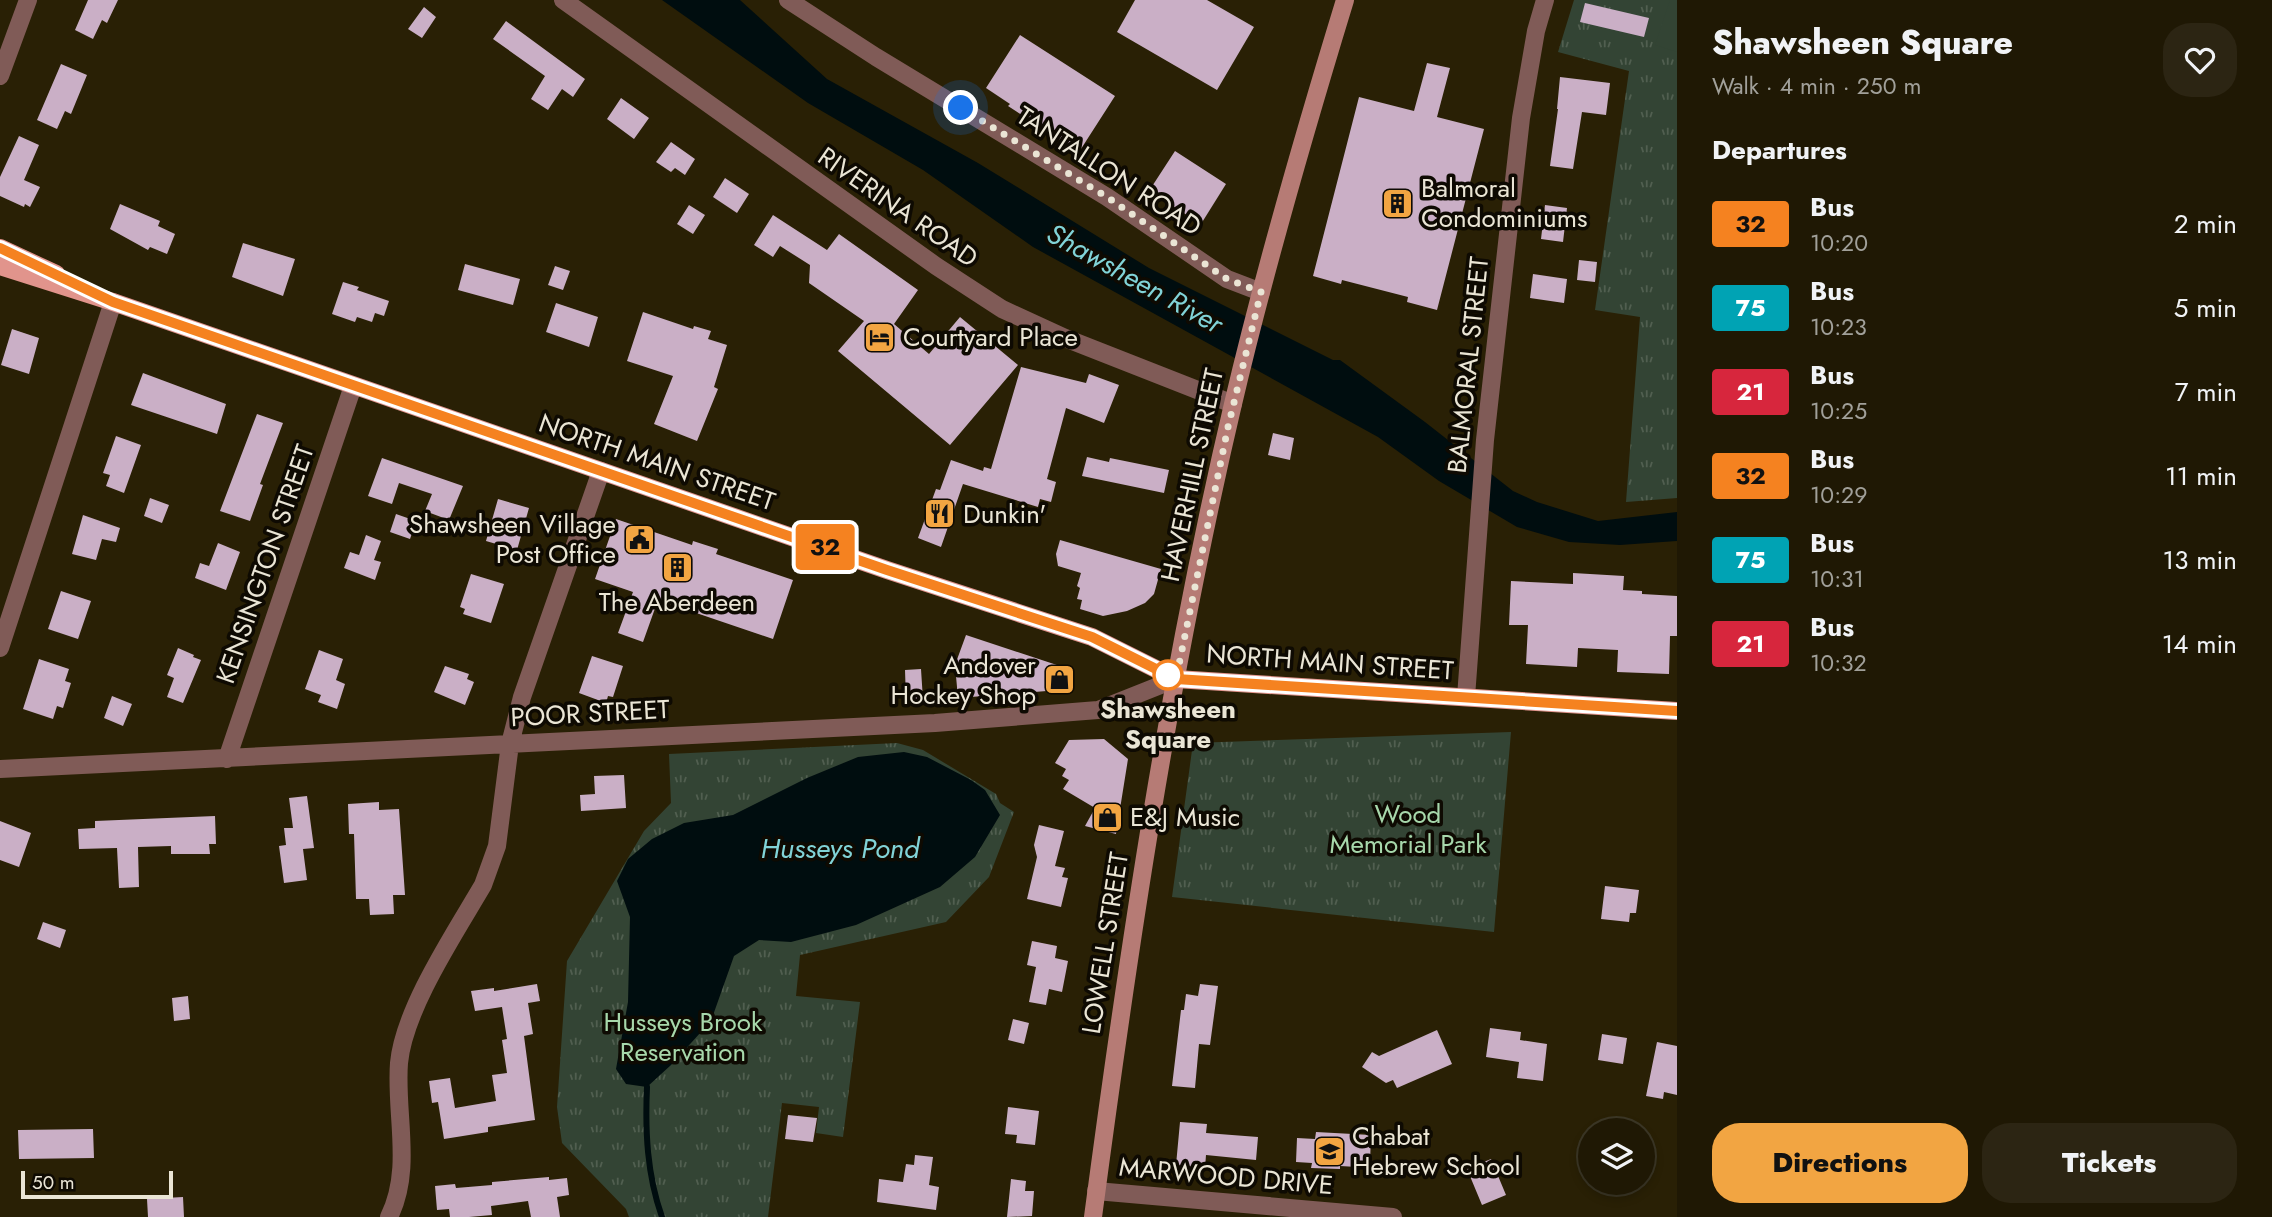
<!DOCTYPE html>
<meta charset="utf-8">
<style>
:root{--surface:#1f1804;--page:#2c2513;--text:#f1f3f6;--muted:#a1a09a;--line:#3c3726;--accent:#f2a542}
body{margin:0;font-family:Jost,sans-serif;background:var(--page);color:var(--text);height:100vh;display:flex;flex-direction:column;font-size:26px;white-space:nowrap}
*{box-sizing:border-box;margin:0}
p{font-size:23px;color:var(--muted)}
.icon{flex:none;width:38px;height:38px;fill:none;stroke:currentColor;stroke-width:2;stroke-linecap:round;stroke-linejoin:round}
.map{position:relative;flex:1;overflow:hidden}
.side{display:flex;flex-direction:column;background:var(--surface);width:595px}
.side>*{flex:none}
.badge{padding:0 14px;border-radius:5px;font-size:24px;line-height:46px}
.controls{position:absolute;left:1578px;top:1118px;display:grid;gap:14px}
.controls a{display:grid;place-items:center;width:77px;height:77px;border-radius:50%;background:var(--surface);box-shadow:0 4px 10px #0003,0 0 0 2px var(--line);font-size:35px}
.scale{position:absolute;left:21px;bottom:18px;width:152px;box-sizing:border-box;padding-left:7px;border:4px solid #eae5d5;border-top:0;font-size:19px;line-height:24px;white-space:nowrap;color:#eae5d5;-webkit-text-stroke:5px #0e0a02;paint-order:stroke}
.you{position:absolute;width:35px;height:35px;margin:-18px;border:5px solid #fff;border-radius:50%;background:#1a73e8;box-shadow:0 0 0 10px #1a73e833}
.map>.badge{position:absolute;translate:-50% -50%;box-shadow:0 0 0 4px #fff}
h2{padding:0 35px;font-size:26px;line-height:63px}
.round{display:grid;place-items:center;flex:none;width:74px;height:74px;border-radius:28px;background:var(--page)}
.overview{display:flex;align-items:center;justify-content:space-between;height:119px;padding:0 35px}
h1{font-size:33px;font-weight:800;line-height:52px}
.button{display:flex;gap:14px;margin-top:auto;padding:14px 35px}
.button a{flex:1;height:80px;border-radius:28px;background:var(--accent);color:#111;font-size:28px;font-weight:800;line-height:80px;text-align:center}
.button a+a{background:var(--page);color:var(--text)}
ul{padding:0;list-style:none}
li{display:flex;align-items:center;gap:21px;height:84px;padding:0 35px}
li div{flex:1}
li b{display:block;font-size:26px}
li em{font-style:normal}
li .badge{min-width:77px;font-weight:700;text-align:center}
main{display:flex;flex:1;min-height:0}
.map>svg:first-child{display:block}
</style>
<main>
<div class="map">
<svg width="1677" height="1217" viewBox="0 0 1677 1217">
<defs>
<pattern id="grass-tufts" width="24" height="20" patternUnits="userSpaceOnUse" patternTransform="scale(1.75)"><rect width="24" height="20" fill="#334434"/><path d="M3 7l-1-3M5 7V3M7 7l1-3M15 17l-1-3M17 17v-4M19 17l1-3" fill="none" stroke="#515f50"/></pattern>
</defs>
<rect width="100%" height="100%" fill="#292005"/>
<path fill="url(#grass-tufts)" d="M 1574,0 L 1677,0 L 1677,498 L 1626,502 L 1640,317 L 1595,310 L 1629,71 L 1558,52 Z
M 1511,732 L 1494,932 L 1172,897 L 1193,743 Z
M 897,743 L 923,750 L 996,794 L 1000,803 L 1014,812 L 989,877 L 946,922 L 800,955 L 796,996 L 860,1002 L 843,1137 L 816,1133 L 819,1107 L 782,1103 L 768,1217 L 629,1217 L 626,1209 L 562,1143 L 557,1107 L 567,961 L 644,831 L 671,803 L 669,754 Z"/>
<path fill="#334434" d="M 1670,0 L 1677,0 L 1677,52 L 1655,45 Z"/>
<path fill="#000d0f" d="M 662,0 L 740,0 L 827,79 L 978,163 L 1149,268 L 1333,360 L 1340,360 L 1425,422 L 1513,491 L 1537,502 L 1598,521 L 1677,512 L 1677,541 L 1620,545 L 1569,542 L 1517,527 L 1439,481 L 1378,437 L 1033,247 L 923,170 L 808,103 Z
M 904,752 L 927,757 L 971,780 L 985,790 L 1000,815 L 975,857 L 940,887 L 856,925 L 791,942 L 759,940 L 734,956 L 711,1021 L 671,1065 L 647,1087 L 626,1084 L 616,1069 L 628,1002 L 630,917 L 617,881 L 628,859 L 652,839 L 684,823 L 733,815 L 807,778 L 858,757 Z"/>
<g fill="none" stroke-linecap="round" stroke-linejoin="round">
<path stroke="#000d0f" stroke-width="6" d="M 647,1087 C 645,1131 647,1175 662,1217"/>
</g>
<path fill="#caafc6" d="M 88,0 L 118,0 L 107,23 L 102,20 L 93,39 L 75,30 Z
M 1135,0 L 1207,0 L 1254,27 L 1217,90 L 1117,32 Z
M 1585,3 L 1649,18 L 1644,37 L 1580,22 Z
M 424,7 L 436,17 L 422,38 L 408,29 Z
M 506,21 L 585,79 L 573,97 L 562,89 L 548,110 L 531,99 L 545,76 L 493,39 Z
M 1020,35 L 1115,96 L 1079,152 L 1008,106 L 1010,104 L 986,88 Z
M 1427,63 L 1450,68 L 1437,117 L 1484,129 L 1437,310 L 1407,302 L 1408,297 L 1342,280 L 1341,284 L 1313,276 L 1359,97 L 1414,111 Z
M 61,64 L 87,75 L 71,114 L 65,111 L 57,129 L 37,120 Z
M 1560,77 L 1610,83 L 1606,115 L 1582,112 L 1573,169 L 1550,166 L 1558,109 L 1557,109 Z
M 621,98 L 649,118 L 634,139 L 607,119 Z
M 19,136 L 39,145 L 24,180 L 40,187 L 30,207 L 25,204 L 24,207 L 0,196 L 0,177 Z
M 671,142 L 695,159 L 685,175 L 675,168 L 671,172 L 656,162 Z
M 1175,151 L 1226,184 L 1201,224 L 1149,191 Z
M 725,178 L 749,194 L 737,213 L 713,197 Z
M 120,204 L 160,221 L 158,226 L 175,234 L 167,254 L 150,247 L 148,250 L 110,229 Z
M 689,205 L 705,215 L 693,234 L 677,224 Z
M 1545,205 L 1567,208 L 1563,242 L 1541,239 Z
M 773,215 L 827,250 L 839,234 L 918,290 L 894,324 L 929,354 L 960,317 L 1018,365 L 950,445 L 838,351 L 864,321 L 809,283 L 810,265 L 780,246 L 773,257 L 754,245 Z
M 243,243 L 295,259 L 283,296 L 232,277 Z
M 1579,260 L 1597,262 L 1595,282 L 1577,280 Z
M 465,264 L 520,279 L 513,305 L 458,290 Z
M 555,266 L 570,271 L 563,290 L 548,285 Z
M 1533,274 L 1567,279 L 1564,303 L 1530,298 Z
M 343,282 L 359,287 L 357,290 L 389,301 L 384,316 L 375,313 L 372,322 L 357,317 L 355,322 L 332,314 Z
M 556,303 L 598,317 L 589,347 L 546,332 Z
M 643,312 L 693,329 L 694,326 L 711,331 L 708,339 L 727,345 L 714,387 L 718,389 L 697,441 L 654,424 L 673,376 L 627,361 Z
M 12,329 L 39,338 L 29,374 L 1,365 Z
M 1021,367 L 1086,383 L 1089,374 L 1119,385 L 1104,423 L 1066,408 L 1047,479 L 1056,482 L 1051,502 L 1040,499 L 1038,507 L 963,484 L 941,547 L 918,538 L 936,489 L 940,490 L 951,460 L 983,471 L 984,467 L 991,469 Z
M 143,373 L 226,404 L 217,434 L 131,405 Z
M 257,414 L 283,423 L 260,484 L 263,485 L 250,521 L 220,511 Z
M 1273,433 L 1294,438 L 1290,460 L 1268,455 Z
M 116,436 L 141,445 L 124,493 L 106,486 L 110,475 L 103,473 Z
M 1087,457 L 1109,462 L 1110,458 L 1169,470 L 1164,493 L 1082,476 Z
M 382,458 L 463,486 L 449,520 L 425,511 L 432,494 L 399,483 L 392,504 L 368,496 Z
M 150,498 L 169,505 L 162,523 L 144,516 Z
M 498,499 L 529,508 L 517,550 L 486,541 Z
M 396,514 L 416,521 L 410,539 L 390,532 Z
M 83,515 L 120,528 L 116,542 L 102,539 L 96,560 L 72,554 Z
M 616,519 L 692,545 L 693,541 L 718,549 L 716,554 L 793,580 L 773,639 L 658,600 L 643,642 L 618,633 L 633,592 L 595,579 Z
M 366,535 L 381,541 L 374,560 L 381,562 L 375,580 L 344,568 L 350,552 L 359,555 Z
M 1060,540 L 1161,569 L 1154,594 L 1145,603 L 1127,611 L 1103,616 L 1080,609 L 1082,600 L 1077,599 L 1080,588 L 1077,586 L 1081,573 L 1058,566 L 1056,554 Z
M 218,543 L 240,552 L 226,590 L 195,578 L 200,563 L 209,566 Z
M 1573,573 L 1624,576 L 1623,590 L 1642,591 L 1642,594 L 1677,596 L 1677,636 L 1670,636 L 1669,674 L 1617,672 L 1618,650 L 1578,648 L 1577,667 L 1526,664 L 1528,625 L 1509,625 L 1511,581 L 1573,584 Z
M 471,574 L 504,584 L 491,623 L 463,614 L 465,609 L 460,607 Z
M 61,591 L 91,601 L 78,639 L 48,629 Z
M 966,635 L 1063,667 L 1069,674 L 1068,683 L 1059,690 L 958,698 L 955,665 Z
M 178,648 L 194,655 L 193,657 L 201,660 L 183,703 L 167,697 L 174,678 L 167,675 Z
M 319,650 L 343,659 L 336,680 L 345,684 L 337,709 L 318,702 L 321,695 L 305,689 Z
M 592,656 L 623,666 L 613,697 L 608,696 L 606,703 L 579,693 Z
M 39,659 L 69,669 L 65,681 L 71,683 L 63,708 L 57,706 L 53,719 L 23,709 Z
M 445,666 L 469,674 L 467,679 L 474,682 L 465,705 L 434,692 Z
M 921,669 L 923,700 L 906,701 L 905,670 Z
M 112,696 L 132,704 L 123,726 L 104,718 Z
M 1104,739 L 1128,759 L 1116,834 L 1085,826 L 1095,808 L 1063,789 L 1069,780 L 1062,776 L 1066,769 L 1055,763 L 1069,740 Z
M 624,775 L 626,808 L 581,811 L 580,795 L 595,794 L 594,776 Z
M 307,796 L 314,848 L 303,849 L 307,880 L 284,883 L 279,846 L 286,845 L 284,828 L 293,828 L 289,798 Z
M 379,802 L 379,810 L 399,809 L 405,895 L 393,895 L 394,914 L 370,915 L 369,899 L 356,899 L 354,834 L 349,834 L 348,804 Z
M 215,816 L 216,844 L 209,844 L 210,854 L 171,854 L 171,846 L 138,847 L 139,887 L 119,888 L 117,848 L 79,849 L 78,829 L 95,828 L 95,821 Z
M 0,821 L 31,833 L 19,867 L 0,860 Z
M 1039,825 L 1064,831 L 1055,866 L 1065,868 L 1062,877 L 1068,878 L 1061,907 L 1027,899 L 1037,857 L 1034,845 Z
M 1605,886 L 1639,890 L 1636,913 L 1630,913 L 1629,922 L 1601,919 Z
M 43,922 L 66,930 L 60,948 L 37,939 Z
M 1032,941 L 1057,946 L 1055,958 L 1068,961 L 1062,992 L 1049,989 L 1046,1005 L 1029,1002 L 1036,967 L 1027,965 Z
M 537,984 L 540,1001 L 528,1003 L 533,1034 L 524,1036 L 535,1120 L 488,1127 L 488,1132 L 444,1139 L 438,1102 L 432,1103 L 429,1081 L 450,1078 L 455,1108 L 496,1101 L 492,1075 L 507,1073 L 502,1040 L 507,1039 L 502,1007 L 475,1011 L 471,991 L 494,988 L 494,991 Z
M 1200,984 L 1218,986 L 1210,1045 L 1199,1044 L 1195,1088 L 1172,1086 L 1181,1010 L 1184,1010 L 1186,994 L 1198,996 Z
M 188,996 L 190,1019 L 174,1021 L 172,998 Z
M 1013,1019 L 1029,1023 L 1024,1044 L 1008,1040 Z
M 1490,1028 L 1521,1032 L 1520,1040 L 1547,1044 L 1543,1081 L 1517,1078 L 1519,1062 L 1486,1057 Z
M 1437,1030 L 1452,1064 L 1397,1088 L 1393,1080 L 1386,1083 L 1362,1067 L 1372,1052 L 1379,1056 Z
M 1602,1034 L 1627,1038 L 1623,1064 L 1598,1060 Z
M 1657,1042 L 1677,1046 L 1677,1095 L 1664,1092 L 1663,1099 L 1646,1096 Z
M 1008,1107 L 1039,1111 L 1035,1145 L 1016,1143 L 1017,1135 L 1005,1134 Z
M 788,1115 L 817,1118 L 813,1142 L 785,1139 Z
M 1180,1122 L 1207,1124 L 1206,1133 L 1258,1137 L 1256,1160 L 1206,1155 L 1205,1168 L 1176,1165 Z
M 93,1129 L 94,1158 L 19,1159 L 18,1130 Z
M 1316,1132 L 1371,1135 L 1370,1163 L 1357,1163 L 1357,1167 L 1340,1166 L 1340,1169 L 1311,1168 L 1312,1163 L 1296,1162 L 1297,1138 L 1315,1139 Z
M 915,1155 L 933,1157 L 929,1185 L 939,1187 L 936,1210 L 877,1202 L 879,1179 L 903,1182 L 906,1164 L 914,1165 Z
M 1491,1159 L 1506,1195 L 1482,1205 L 1467,1169 Z
M 549,1177 L 549,1180 L 567,1178 L 569,1195 L 557,1197 L 560,1217 L 531,1217 L 528,1201 L 491,1206 L 492,1215 L 469,1217 L 450,1217 L 449,1209 L 437,1210 L 435,1186 L 455,1184 L 456,1188 L 492,1185 L 492,1182 Z
M 1011,1179 L 1026,1181 L 1025,1191 L 1034,1191 L 1032,1216 L 1007,1217 Z
M 183,1197 L 184,1217 L 148,1217 L 147,1199 Z"/>
<g fill="none" stroke-linecap="round" stroke-linejoin="round">
<path stroke="#805b57" stroke-width="18" d="M 563,0 L 936,266 L 1002,309 L 1065,338 L 1233,404
M 788,0 L 876,57 L 1107,197 L 1227,279 L 1261,292
M 0,76 L 28,0
M 0,648 L 113,302
M 1466,697 L 1485,440 L 1521,118 L 1536,31 L 1545,0
M 227,759 L 353,386
M 0,769 L 935,723 L 1098,710 L 1176,679
M 1096,1191 L 1393,1217
M 389,1217 C 413,1169 395,1114 399,1063 C 404,1009 455,933 483,885 L 497,846 L 510,744 L 522,697 L 601,471"/>
<path stroke="#b67b75" stroke-width="18" d="M 1093,1217 C 1129,945 1170,671 1233,404 C 1265,268 1304,134 1345,0"/>
<path stroke="#e1948c" stroke-width="18" d="M 0,248 L 56,274
M 0,266 L 113,302 L 887,570 L 1092,637 L 1176,679 L 1677,711"/>
</g>
<g fill="none" stroke-linecap="round" stroke-linejoin="round">
<defs>
<path id="line" d="M 0,248 L 113,302 L 887,570 L 1092,637 L 1176,679 L 1677,711"/>
</defs>
<use href="#line" stroke="#fff" stroke-width="16"/>
<use href="#line" stroke="#f58220" stroke-width="10"/>
<path stroke="#eae5d5" stroke-width="7" stroke-dasharray="0 12.6" d="M 961,108 L 1107,197 L 1227,279 L 1261,292 L 1228,427 L 1176,679 L 1168,675"/>
</g>
<defs>
<symbol id="building-square" viewBox="-11 -11 22 22"><rect x="-9" y="-9" width="18" height="18" rx="4" fill="#f2a542" stroke="#0e0a02"/><path d="M-4-6H4V6H1V3H-1V6H-4ZM-2.5-4.3h1.7v1.8h-1.7ZM.8-4.3h1.7v1.8H.8ZM-2.5-1h1.7V.8h-1.7ZM.8-1h1.7V.8H.8Z" fill="#111"/></symbol>
<symbol id="hotel-square" viewBox="-11 -11 22 22"><rect x="-9" y="-9" width="18" height="18" rx="4" fill="#f2a542" stroke="#0e0a02"/><path d="M-6-4.5h1.5V1H6V5H4.5V3h-9V5H-6ZM-4 0a1.8 1.8 0 1 1 3.6 0ZM.5 0V-2.5h3Q6-2.5 6 0Z" fill="#111"/></symbol>
<symbol id="restaurant-square" viewBox="-11 -11 22 22"><rect x="-9" y="-9" width="18" height="18" rx="4" fill="#f2a542" stroke="#0e0a02"/><path d="M-5-6h1v4h1v-4h1v4h1v-4h1v5L-1.5 .5V6h-2V.5L-5-1ZM5-6V6H3V1.5H1.5Q1.5-4 5-6Z" fill="#111"/></symbol>
<symbol id="civic-square" viewBox="-11 -11 22 22"><rect x="-9" y="-9" width="18" height="18" rx="4" fill="#f2a542" stroke="#0e0a02"/><path d="M-.6-6.5H3V-4.5H.6V-3L4-1V1h2V6H-6V1h2V-1L-.6-3ZM-1.2 2.5V6h2.4V2.5Z" fill="#111"/></symbol>
<symbol id="shop-square" viewBox="-11 -11 22 22"><rect x="-9" y="-9" width="18" height="18" rx="4" fill="#f2a542" stroke="#0e0a02"/><path d="M-5-2.5h2.3a2.7 3.5 0 0 1 5.4 0H5L5.5 6h-11ZM-1.5-2.5h3a1.5 2.3 0 0 0-3 0Z" fill="#111"/></symbol>
<symbol id="school-square" viewBox="-11 -11 22 22"><rect x="-9" y="-9" width="18" height="18" rx="4" fill="#f2a542" stroke="#0e0a02"/><path d="M0-5L7-2L0 1L-7-2ZM-4 1L0 2.5L4 1V4Q0 6-4 4Z" fill="#111"/></symbol>
</defs>
<g fill-rule="evenodd">
<use href="#building-square" x="1380" y="186" width="35" height="35"/>
<use href="#hotel-square" x="862" y="320" width="35" height="35"/>
<use href="#restaurant-square" x="922" y="496" width="35" height="35"/>
<use href="#civic-square" x="622" y="522" width="35" height="35"/>
<use href="#building-square" x="660" y="550" width="35" height="35"/>
<use href="#shop-square" x="1042" y="662" width="35" height="35"/>
<use href="#shop-square" x="1090" y="800" width="35" height="35"/>
<use href="#school-square" x="1312" y="1134" width="35" height="35"/>
</g>
<circle fill="#fff" stroke="#f58220" stroke-width="3.5" cx="1168" cy="675" r="14"/>
<g text-anchor="middle" stroke-width="7" stroke-linejoin="round" paint-order="stroke">
<g font-size="26" fill="#eae5d5" stroke="#0e0a02">
<text transform="translate(1109 171) rotate(33)" y="9">TANTALLON ROAD</text>
<text transform="translate(898 207) rotate(35)" y="9">RIVERINA ROAD</text>
<text transform="translate(1468 365) rotate(-84)" y="9">BALMORAL STREET</text>
<text transform="translate(657 462) rotate(19)" y="9">NORTH MAIN STREET</text>
<text transform="translate(1192 475) rotate(-78)" y="9">HAVERHILL STREET</text>
<text transform="translate(265 564) rotate(-71)" y="9">KENSINGTON STREET</text>
<text transform="translate(1330 662) rotate(4)" y="9">NORTH MAIN STREET</text>
<text transform="translate(590 713) rotate(-3)" y="9">POOR STREET</text>
<text transform="translate(1105 943) rotate(-81)" y="9">LOWELL STREET</text>
<text transform="translate(1226 1176) rotate(5)" y="9">MARWOOD DRIVE</text>
</g>
<g font-size="26" fill="#eae5d5" stroke="#0e0a02" text-anchor="start">
<text x="1421" y="197">Balmoral<tspan x="1421" dy="30">Condominiums</tspan></text>
<text x="903" y="346">Courtyard Place</text>
<text x="963" y="523">Dunkin'</text>
<text x="616" y="533" text-anchor="end">Shawsheen Village<tspan x="616" dy="30">Post Office</tspan></text>
<text x="677" y="611" text-anchor="middle">The Aberdeen</text>
<text x="1036" y="674" text-anchor="end">Andover<tspan x="1036" dy="30">Hockey Shop</tspan></text>
<text x="1130" y="826">E&amp;J Music</text>
<text x="1352" y="1145">Chabat<tspan x="1352" dy="30">Hebrew School</tspan></text>
</g>
<g font-size="26" font-weight="bold" fill="#eae5d5" stroke="#0e0a02">
<text x="1168" y="718">Shawsheen<tspan x="1168" dy="30">Square</tspan></text>
</g>
<g font-size="26" fill="#a7d8ab" stroke="#0e0a02">
<text x="1408" y="823">Wood<tspan x="1408" dy="30">Memorial Park</tspan></text>
<text x="683" y="1031">Husseys Brook<tspan x="683" dy="30">Reservation</tspan></text>
</g>
<g font-size="28" font-style="italic" fill="#81d3d7" stroke="#0e0a02">
<text transform="translate(1135 278) rotate(29)" y="10">Shawsheen River</text>
<text x="840" y="858">Husseys Pond</text>
</g>
</g>
</svg>
<div class="controls">
<a><svg class="icon" aria-label="layers" viewBox="0 0 24 24"><path d="M12 4l9 5-9 5-9-5zM3 14l9 5 9-5"/></svg></a>
</div>
<div class="scale">50 m</div>
<div class="you" style="left:961px;top:108px"></div>
<b class="badge" style="left:825px;top:547px;background:#f58220;color:#111">32</b>
</div>
<section class="side">
<div class="overview"><div><h1>Shawsheen Square</h1><p>Walk · 4 min · 250 m</p></div><a class="round"><svg class="icon" aria-label="heart" viewBox="0 0 24 24"><path d="M12 20l-8-8c-3-5 5-10 8-4 3-6 11-1 8 4z"/></svg></a></div>
<h2>Departures</h2>
<ul>
<li><span class="badge" style="background:#f58220;color:#111">32</span><div><b>Bus</b><p>10:20</p></div><em>2 min</em></li>
<li><span class="badge" style="background:#00a3b4;color:#fff">75</span><div><b>Bus</b><p>10:23</p></div><em>5 min</em></li>
<li><span class="badge" style="background:#d7263d;color:#fff">21</span><div><b>Bus</b><p>10:25</p></div><em>7 min</em></li>
<li><span class="badge" style="background:#f58220;color:#111">32</span><div><b>Bus</b><p>10:29</p></div><em>11 min</em></li>
<li><span class="badge" style="background:#00a3b4;color:#fff">75</span><div><b>Bus</b><p>10:31</p></div><em>13 min</em></li>
<li><span class="badge" style="background:#d7263d;color:#fff">21</span><div><b>Bus</b><p>10:32</p></div><em>14 min</em></li>
</ul>
<div class="button"><a>Directions</a><a>Tickets</a></div>
</section>
</main>
